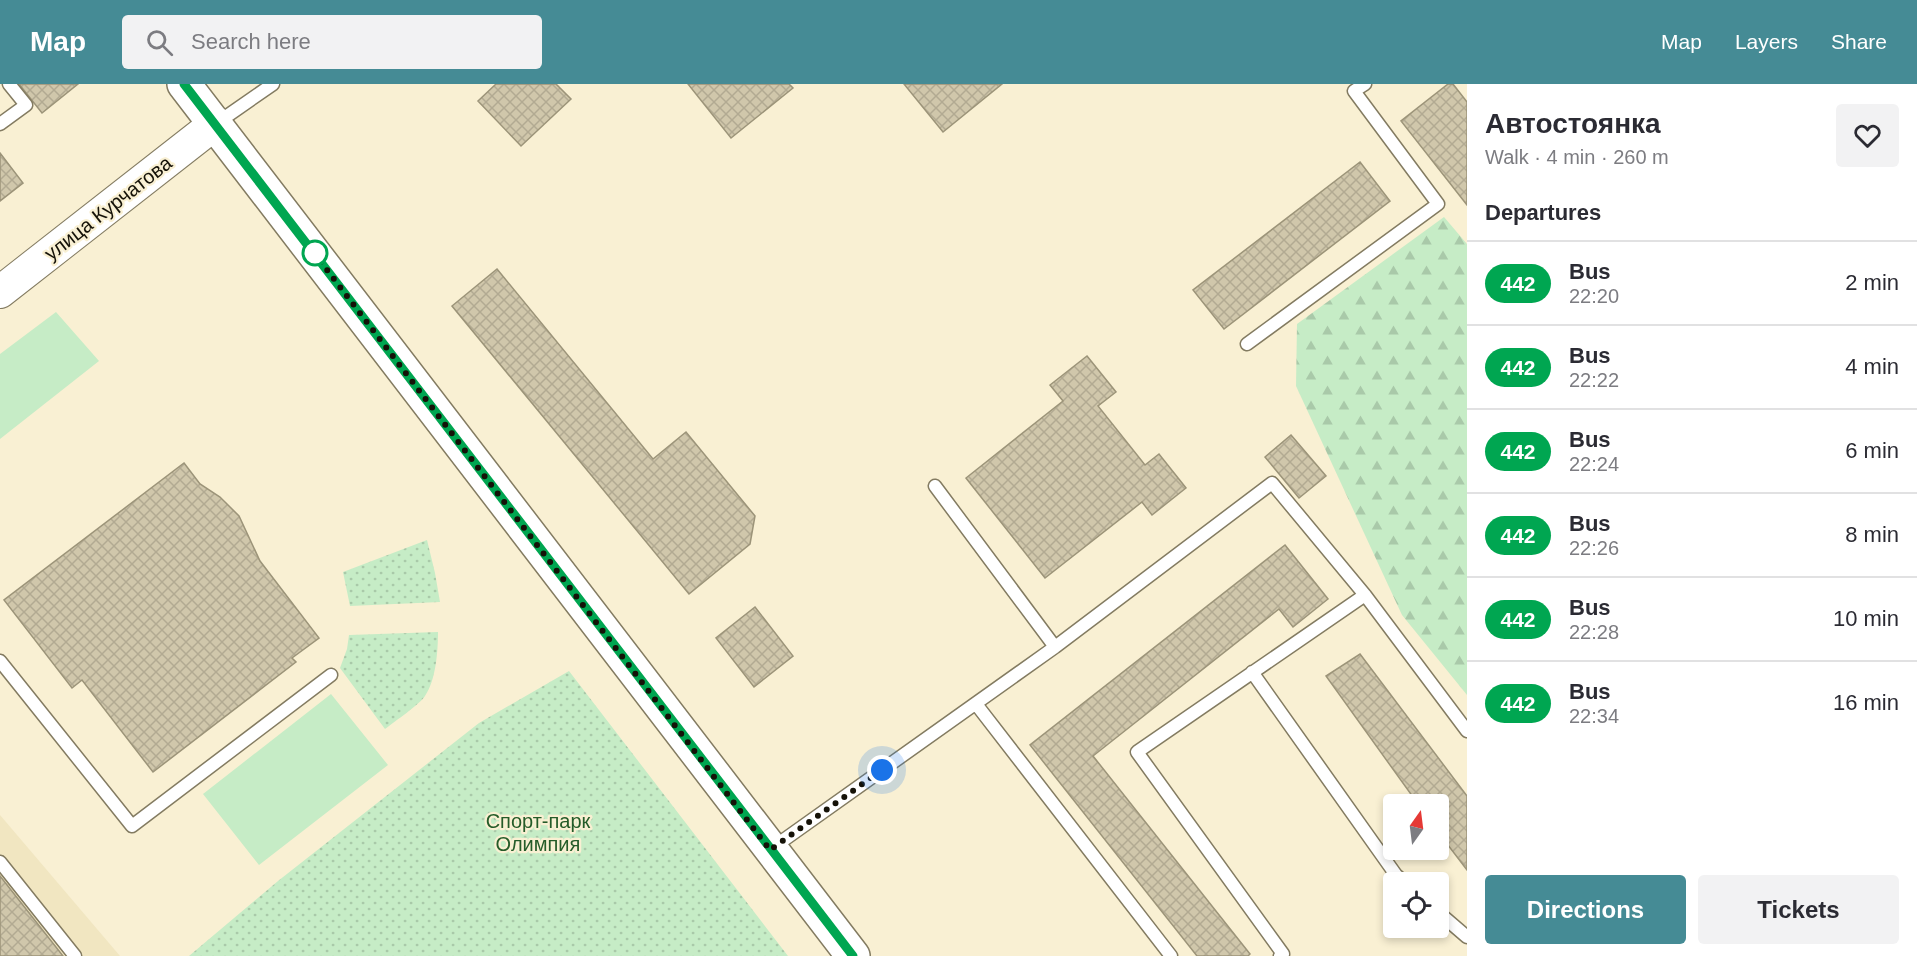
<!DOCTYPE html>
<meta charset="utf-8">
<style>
:root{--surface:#fff;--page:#f2f2f3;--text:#2b2b33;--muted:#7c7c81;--line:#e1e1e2;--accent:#458b95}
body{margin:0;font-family:Arial,sans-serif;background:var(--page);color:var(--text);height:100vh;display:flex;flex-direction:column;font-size:22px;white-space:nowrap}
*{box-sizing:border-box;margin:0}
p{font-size:20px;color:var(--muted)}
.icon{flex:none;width:33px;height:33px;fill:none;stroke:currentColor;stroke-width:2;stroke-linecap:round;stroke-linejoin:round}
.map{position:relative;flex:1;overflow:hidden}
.drawer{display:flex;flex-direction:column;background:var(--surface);width:450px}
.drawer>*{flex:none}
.badge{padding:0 12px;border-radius:20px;font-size:21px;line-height:39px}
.needle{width:39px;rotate:14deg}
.buttons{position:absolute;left:1383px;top:710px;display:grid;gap:12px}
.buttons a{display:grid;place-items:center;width:66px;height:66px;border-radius:6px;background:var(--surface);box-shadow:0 3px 9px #0003;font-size:30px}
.you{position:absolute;width:30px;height:30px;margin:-15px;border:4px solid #fff;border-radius:50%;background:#1a73e8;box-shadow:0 0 0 9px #1a73e833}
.map>.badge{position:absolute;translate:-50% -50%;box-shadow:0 0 0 3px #fff}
h2{padding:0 18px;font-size:22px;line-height:54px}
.round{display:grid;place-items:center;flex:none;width:63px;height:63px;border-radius:6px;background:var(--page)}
.overview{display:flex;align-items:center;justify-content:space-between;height:102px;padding:0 18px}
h1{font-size:28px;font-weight:600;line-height:45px}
.primary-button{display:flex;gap:12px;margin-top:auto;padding:12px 18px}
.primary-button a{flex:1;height:69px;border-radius:6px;background:var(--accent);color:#fff;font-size:24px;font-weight:600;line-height:69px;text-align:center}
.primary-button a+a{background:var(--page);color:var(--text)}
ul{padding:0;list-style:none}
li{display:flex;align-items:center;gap:18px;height:84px;padding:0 18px;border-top:2px solid var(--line)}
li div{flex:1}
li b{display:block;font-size:22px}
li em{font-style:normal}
li .badge{min-width:66px;font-weight:700;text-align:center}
header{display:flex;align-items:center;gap:36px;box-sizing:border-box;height:84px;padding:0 30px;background:var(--accent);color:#fff}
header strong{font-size:28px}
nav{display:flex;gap:33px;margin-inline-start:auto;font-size:21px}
.search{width:420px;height:54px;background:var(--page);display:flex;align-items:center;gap:15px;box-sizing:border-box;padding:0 21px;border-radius:6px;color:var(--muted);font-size:22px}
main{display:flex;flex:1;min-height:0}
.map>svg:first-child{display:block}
</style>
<header>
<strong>Map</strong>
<div class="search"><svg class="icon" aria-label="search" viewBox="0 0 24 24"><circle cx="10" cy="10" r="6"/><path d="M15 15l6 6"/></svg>Search here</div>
<nav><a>Map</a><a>Layers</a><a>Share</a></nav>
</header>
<main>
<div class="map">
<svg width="1467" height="872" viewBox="0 0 1467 872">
<defs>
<pattern id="forest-firs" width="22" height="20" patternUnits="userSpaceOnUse" patternTransform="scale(1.5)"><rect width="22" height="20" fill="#c6ecc6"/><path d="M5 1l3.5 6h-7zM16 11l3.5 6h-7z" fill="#a9c9a9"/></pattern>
<pattern id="park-dots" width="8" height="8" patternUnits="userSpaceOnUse" patternTransform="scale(1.5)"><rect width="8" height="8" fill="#c6ecc6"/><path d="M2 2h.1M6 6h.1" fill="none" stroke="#a9c9a9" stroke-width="1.8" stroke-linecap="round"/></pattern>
<pattern id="building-cross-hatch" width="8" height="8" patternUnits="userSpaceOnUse" patternTransform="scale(1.5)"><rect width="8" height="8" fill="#d0c7ab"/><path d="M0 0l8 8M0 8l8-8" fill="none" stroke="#b2aa92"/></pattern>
</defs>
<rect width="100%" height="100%" fill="#f9f0d3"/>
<path fill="#f1e6c1" d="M 0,731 L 120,872 L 0,872 Z"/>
<path fill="url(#forest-firs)" d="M 1444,133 L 1467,160 L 1467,611 L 1402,531 L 1296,302 L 1297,240 Z"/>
<path fill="url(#park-dots)" d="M 427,456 L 435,489 L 440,518 L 350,522 L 343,488 Z
M 438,548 C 438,567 436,596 425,612 C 419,621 395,637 385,645 L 340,584 L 347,565 L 349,551 Z
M 569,587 L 788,872 L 189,872 L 278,797 L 479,639 Z"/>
<path fill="#c6ecc6" d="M 56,228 L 99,277 L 0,355 L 0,270 Z
M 331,610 L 388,681 L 259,781 L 203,710 Z"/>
<path fill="url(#building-cross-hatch)" stroke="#9c9479" stroke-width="1.5" d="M 19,0 L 78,0 L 42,29 Z
M 496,0 L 556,0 L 571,15 L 521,62 L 478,17 Z
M 688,0 L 789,0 L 793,4 L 731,54 Z
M 904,0 L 1002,0 L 943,48 Z
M 1448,0 L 1453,0 L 1467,18 L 1467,121 L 1401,37 Z
M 0,69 L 23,99 L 0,117 Z
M 1360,78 L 1390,117 L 1224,245 L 1193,206 Z
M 497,185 L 653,375 L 686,348 L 755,432 L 750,460 L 689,510 L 452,222 Z
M 1087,272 L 1116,308 L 1098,322 L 1145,381 L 1159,370 L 1186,404 L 1152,431 L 1142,418 L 1045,494 L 966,394 L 1063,317 L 1050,301 Z
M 1291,351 L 1326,392 L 1299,414 L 1265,373 Z
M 184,379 L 200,400 L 220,413 L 239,432 L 260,477 L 319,554 L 292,574 L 296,578 L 153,688 L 82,596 L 72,604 L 4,516 Z
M 1285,461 L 1328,515 L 1293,543 L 1279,525 L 1093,672 L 1250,870 L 1248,872 L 1197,872 L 1030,661 Z
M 755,523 L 793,572 L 754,603 L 716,554 Z
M 1360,570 L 1467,712 L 1467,786 L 1438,748 L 1438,720 L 1418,720 L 1326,592 Z
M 0,792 L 63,872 L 0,872 Z"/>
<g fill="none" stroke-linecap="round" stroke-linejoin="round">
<defs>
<path id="service" d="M 217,39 L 273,0
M 0,40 L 26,21 L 9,0
M 1247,260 L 1438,120 L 1354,7 L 1365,0
M 935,402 L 1055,563
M 0,577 L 132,742 L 331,591
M 1252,588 L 1396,791 L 1404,798
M 976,620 L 1171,872
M 771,765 L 1055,563 L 1272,399 L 1365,511 L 1467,647
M 0,778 L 75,872
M 1438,828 L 1467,853
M 1280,872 L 1283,870 L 1137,668 L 1365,511"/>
<path id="tertiary" d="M 0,208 L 216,39"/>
<path id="secondary" d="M 184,0 L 853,872"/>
</defs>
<use href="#service" stroke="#837b61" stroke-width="15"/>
<use href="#tertiary" stroke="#837b61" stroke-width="34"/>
<use href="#secondary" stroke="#837b61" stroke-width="36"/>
<use href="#service" stroke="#fff" stroke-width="12"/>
<use href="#tertiary" stroke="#fff" stroke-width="32"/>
<use href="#secondary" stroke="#fff" stroke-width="33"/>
</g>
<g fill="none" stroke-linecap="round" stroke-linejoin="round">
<defs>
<path id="line" d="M 184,0 L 853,872"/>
</defs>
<use href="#line" stroke="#fff" stroke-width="14"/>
<use href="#line" stroke="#00a651" stroke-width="9"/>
<path stroke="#151208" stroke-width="6" stroke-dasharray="0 10.8" d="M 315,169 L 311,165 L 770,766 L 882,686"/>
</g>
<circle fill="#fff" stroke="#00a651" stroke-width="3" cx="315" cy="169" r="12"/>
<g text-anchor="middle" stroke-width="4.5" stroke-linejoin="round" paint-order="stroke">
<g font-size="20" fill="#151208" stroke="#f9f0d3">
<text transform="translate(108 124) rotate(-38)" y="7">улица Курчатова</text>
</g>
<g font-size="20" fill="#255c29" stroke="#f9f0d3">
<text x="538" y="744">Спорт-парк<tspan x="538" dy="23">Олимпия</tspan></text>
</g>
</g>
</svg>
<div class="buttons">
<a><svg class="needle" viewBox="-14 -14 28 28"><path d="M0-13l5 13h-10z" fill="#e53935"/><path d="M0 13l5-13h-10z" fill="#7c7c81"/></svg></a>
<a><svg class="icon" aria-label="locate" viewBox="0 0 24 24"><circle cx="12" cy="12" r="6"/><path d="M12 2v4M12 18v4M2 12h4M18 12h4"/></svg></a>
</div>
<div class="you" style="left:882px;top:686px"></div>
</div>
<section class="drawer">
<div class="overview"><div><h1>Автостоянка</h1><p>Walk · 4 min · 260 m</p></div><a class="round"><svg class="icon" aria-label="heart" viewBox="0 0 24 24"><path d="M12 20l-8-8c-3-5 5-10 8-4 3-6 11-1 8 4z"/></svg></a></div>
<h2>Departures</h2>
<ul>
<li><span class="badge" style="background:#00a651;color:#fff">442</span><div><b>Bus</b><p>22:20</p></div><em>2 min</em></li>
<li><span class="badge" style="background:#00a651;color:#fff">442</span><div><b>Bus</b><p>22:22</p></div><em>4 min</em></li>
<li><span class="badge" style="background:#00a651;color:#fff">442</span><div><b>Bus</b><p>22:24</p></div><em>6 min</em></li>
<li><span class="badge" style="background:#00a651;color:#fff">442</span><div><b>Bus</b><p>22:26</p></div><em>8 min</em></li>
<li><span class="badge" style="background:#00a651;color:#fff">442</span><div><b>Bus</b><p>22:28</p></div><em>10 min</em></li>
<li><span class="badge" style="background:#00a651;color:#fff">442</span><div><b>Bus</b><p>22:34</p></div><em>16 min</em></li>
</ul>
<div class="primary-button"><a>Directions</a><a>Tickets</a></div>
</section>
</main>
